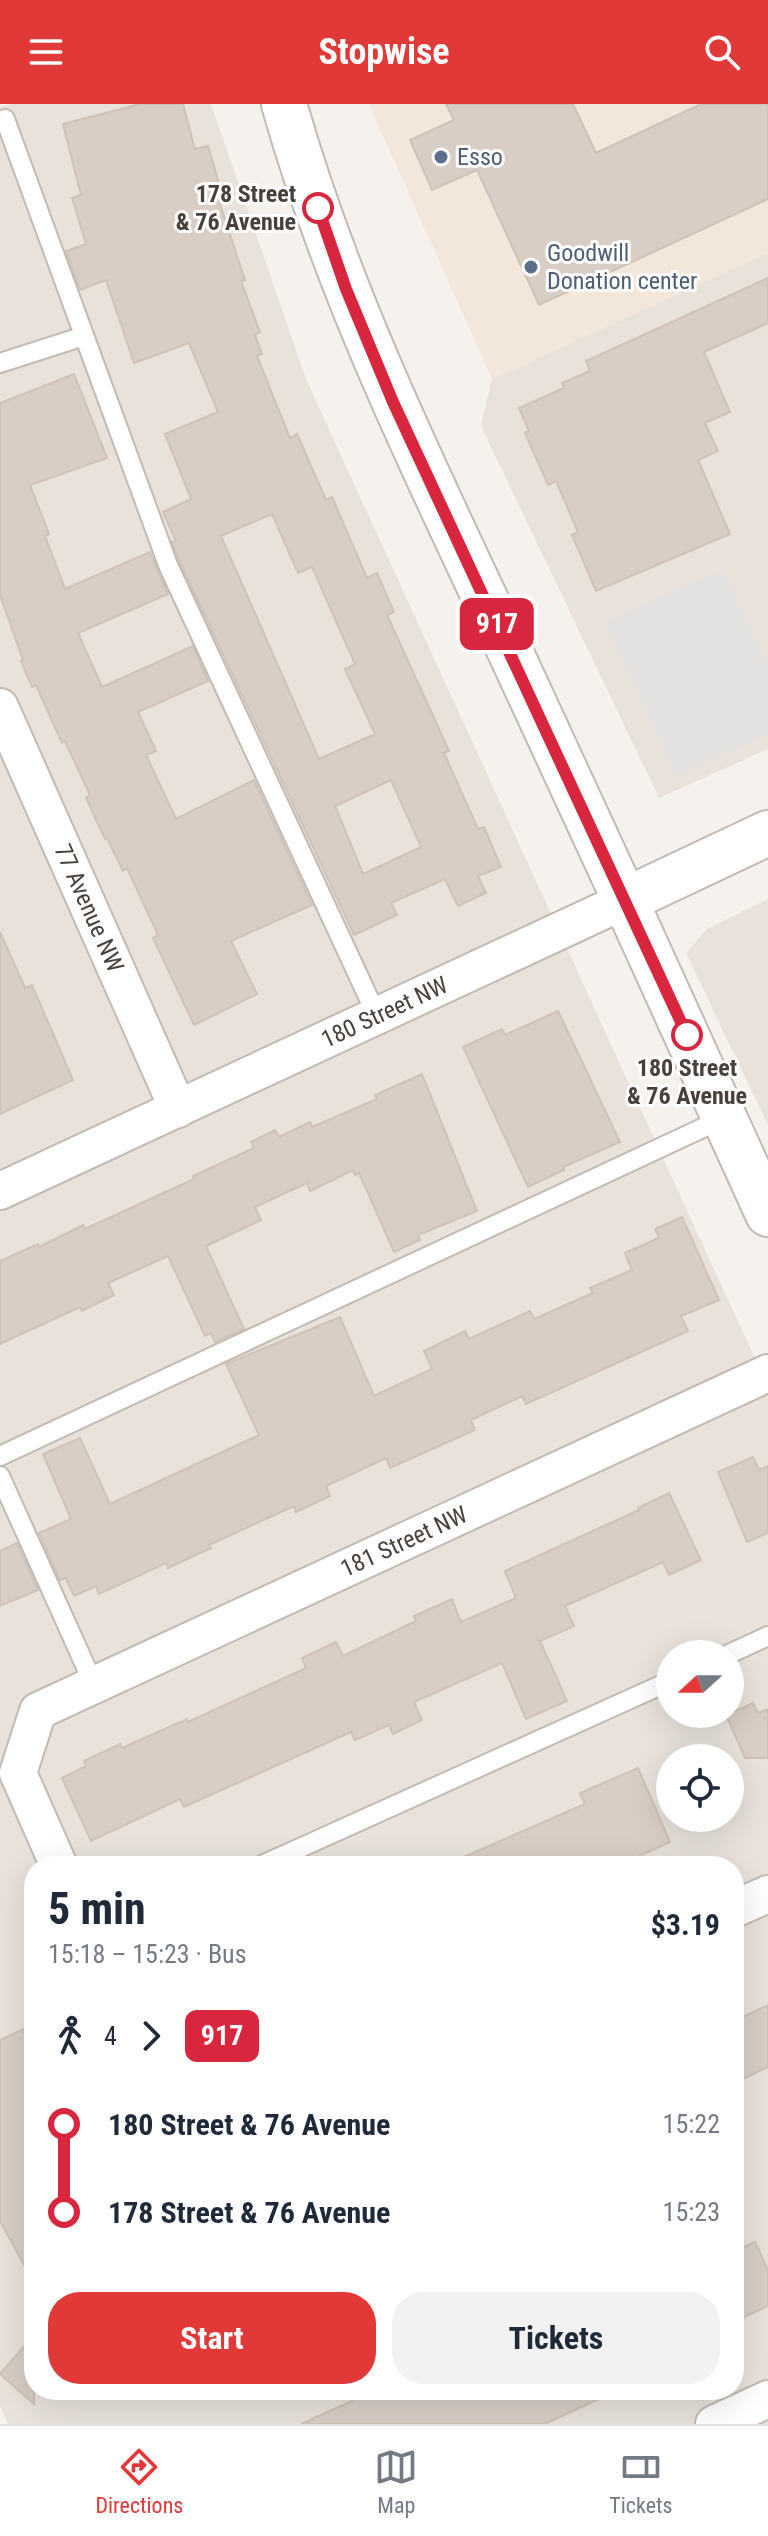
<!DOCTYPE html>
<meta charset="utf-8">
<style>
:root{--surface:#fff;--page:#f2f2f3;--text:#1f2937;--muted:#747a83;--line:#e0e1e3;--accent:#e13937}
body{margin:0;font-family:"Roboto Condensed",sans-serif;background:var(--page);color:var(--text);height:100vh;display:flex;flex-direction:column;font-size:30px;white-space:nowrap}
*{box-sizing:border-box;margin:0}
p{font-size:26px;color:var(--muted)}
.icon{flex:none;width:44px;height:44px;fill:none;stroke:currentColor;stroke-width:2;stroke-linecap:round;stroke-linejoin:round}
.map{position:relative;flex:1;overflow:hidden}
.side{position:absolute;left:24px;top:1752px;width:720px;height:544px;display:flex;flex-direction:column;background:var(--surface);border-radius:32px;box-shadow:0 8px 32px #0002}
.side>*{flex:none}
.badge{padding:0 16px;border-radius:12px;font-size:28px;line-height:52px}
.needle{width:52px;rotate:249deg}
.controls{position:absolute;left:656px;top:1536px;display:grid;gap:16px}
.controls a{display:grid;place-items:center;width:88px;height:88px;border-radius:50%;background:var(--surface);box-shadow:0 8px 32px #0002;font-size:40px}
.map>.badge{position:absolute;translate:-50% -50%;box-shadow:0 0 0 4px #fff}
.legs{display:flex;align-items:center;gap:12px;height:88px;padding:0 24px;font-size:26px}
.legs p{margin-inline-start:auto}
.head{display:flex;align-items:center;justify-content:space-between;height:136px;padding:0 24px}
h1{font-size:44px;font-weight:700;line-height:60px}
.primary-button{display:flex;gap:16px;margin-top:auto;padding:16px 24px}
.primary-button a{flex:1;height:92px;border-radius:32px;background:var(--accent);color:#fff;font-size:32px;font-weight:700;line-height:92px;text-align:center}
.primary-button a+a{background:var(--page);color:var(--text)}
ul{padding:0 24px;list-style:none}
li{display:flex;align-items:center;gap:28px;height:88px;font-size:30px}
li i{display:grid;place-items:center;width:12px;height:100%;margin:0 10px;background:currentColor}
li i::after{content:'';width:20px;height:20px;margin:-10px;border:6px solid;border-radius:50%;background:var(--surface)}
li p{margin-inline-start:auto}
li:first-child i{background:linear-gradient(#0000 50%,currentColor 0)}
li:last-child i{background:linear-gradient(currentColor 50%,#0000 0)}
header{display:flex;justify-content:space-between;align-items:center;height:104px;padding:0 24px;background:var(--accent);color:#fff;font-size:36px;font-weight:700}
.dock{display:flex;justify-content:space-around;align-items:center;height:112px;border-top:2px solid var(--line);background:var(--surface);font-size:22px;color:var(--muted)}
.dock a{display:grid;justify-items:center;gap:4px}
.dock .active{color:var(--accent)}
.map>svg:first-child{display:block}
</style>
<header><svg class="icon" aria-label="menu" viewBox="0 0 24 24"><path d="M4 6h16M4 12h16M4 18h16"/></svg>Stopwise<svg class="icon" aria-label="search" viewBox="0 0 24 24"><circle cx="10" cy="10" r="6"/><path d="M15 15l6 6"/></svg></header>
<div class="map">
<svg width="768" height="2320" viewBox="0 0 768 2320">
<rect width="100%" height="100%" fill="#f5f1ed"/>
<path fill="#e8e2db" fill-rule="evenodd" d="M 11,0 L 211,0 L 306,275 L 768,1283 L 768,2320 L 8,2320 L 0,2302 L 0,3 ZM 670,1550 L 730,1550 L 730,1610 L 670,1610 ZM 670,1654 L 730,1654 L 730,1714 L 670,1714 ZM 34,1762 L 734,1762 L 734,2286 L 34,2286 Z
M 768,149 L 768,645 L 659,694 L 481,322 L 492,275 Z
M 768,795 L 768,1021 L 686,849 L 707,825 Z"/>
<path fill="#f3e6db" d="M 369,0 L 768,0 L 768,149 L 492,275 Z"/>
<path fill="#e4e2e0" d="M 723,465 L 768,560 L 768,630 L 677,673 L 605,518 Z"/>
<path fill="#d8cec6" stroke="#cfc2b7" stroke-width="2" fill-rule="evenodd" d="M 140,0 L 183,0 L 195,45 L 208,42 L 220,83 L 215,85 L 245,176 L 241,177 L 260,228 L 255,231 L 262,250 L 257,252 L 290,334 L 297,330 L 326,396 L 332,393 L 367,474 L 377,469 L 394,508 L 387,511 L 449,647 L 444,649 L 478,725 L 484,723 L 501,763 L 478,772 L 486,789 L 458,802 L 445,775 L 391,799 L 397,811 L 354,831 L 179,456 L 172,438 L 176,437 L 163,408 L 191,395 L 165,330 L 218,308 L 189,239 L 134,259 L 106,176 L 80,186 L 66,147 L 86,140 L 72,94 L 81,91 L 63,20 ZM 272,410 L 298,469 L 312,463 L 355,560 L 345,565 L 375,630 L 319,655 L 221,432 ZM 391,676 L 421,743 L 363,770 L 335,702 Z
M 446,0 L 573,0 L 596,49 L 701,0 L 768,0 L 768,95 L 539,201 L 477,66 L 432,86 L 410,36 L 454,16 Z
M 768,174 L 768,219 L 704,248 L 730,308 L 705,319 L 718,347 L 698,356 L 730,430 L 596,487 L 572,431 L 578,428 L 556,377 L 548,381 L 525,329 L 529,327 L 519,304 L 564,284 L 562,279 L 590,267 L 586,257 Z
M 74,270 L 107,354 L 30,381 L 49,430 L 45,432 L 65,485 L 150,448 L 168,490 L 78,529 L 102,583 L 193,542 L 208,577 L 138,608 L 156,647 L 146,651 L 176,715 L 254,676 L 312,801 L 231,837 L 257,890 L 194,921 L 153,834 L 158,831 L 127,764 L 123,767 L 107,734 L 105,735 L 86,694 L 90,691 L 65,637 L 62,639 L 36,581 L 32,583 L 21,557 L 23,556 L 0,491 L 0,299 Z
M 0,828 L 25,884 L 32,881 L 73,976 L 0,1010 Z
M 558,907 L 620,1038 L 563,1063 L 564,1066 L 528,1083 L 463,943 L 502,925 L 505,931 Z
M 422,970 L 477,1107 L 418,1131 L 420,1136 L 394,1148 L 359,1069 L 355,1071 L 353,1066 L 310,1087 L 307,1079 L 255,1103 L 261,1116 L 206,1142 L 244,1225 L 215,1238 L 211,1229 L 205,1232 L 168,1152 L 108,1179 L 114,1191 L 82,1207 L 80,1203 L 0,1240 L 0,1157 L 38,1140 L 39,1143 L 83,1121 L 85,1125 L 194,1075 L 193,1072 L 254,1044 L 251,1038 L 275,1026 L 279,1033 L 310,1018 L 312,1023 L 377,995 L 375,991 Z
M 682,1113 L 719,1196 L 681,1212 L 688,1227 L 526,1300 L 522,1292 L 471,1316 L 475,1326 L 390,1364 L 386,1354 L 326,1382 L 330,1392 L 296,1408 L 294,1402 L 209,1441 L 211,1444 L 168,1464 L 166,1459 L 99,1490 L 96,1482 L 74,1492 L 66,1474 L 60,1476 L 39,1429 L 71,1415 L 43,1350 L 80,1334 L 110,1400 L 259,1331 L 226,1260 L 340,1213 L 374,1292 L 432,1265 L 424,1247 L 465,1227 L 469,1235 L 530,1207 L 534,1215 L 593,1189 L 590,1184 L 632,1166 L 625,1149 L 659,1134 L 655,1125 Z
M 753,1353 L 759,1366 L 768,1362 L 768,1429 L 747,1438 L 718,1368 Z
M 669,1389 L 701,1456 L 669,1471 L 663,1458 L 565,1502 L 574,1522 L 540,1537 L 567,1597 L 526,1615 L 502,1559 L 414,1598 L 422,1616 L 393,1630 L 389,1621 L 355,1636 L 351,1628 L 184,1703 L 180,1695 L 91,1737 L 62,1674 L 86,1662 L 84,1657 L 120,1640 L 122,1644 L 187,1615 L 188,1618 L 306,1564 L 302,1554 L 336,1538 L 343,1552 L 416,1517 L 414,1512 L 452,1495 L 461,1518 L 516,1494 L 505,1467 L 639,1406 L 638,1404 Z
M 17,1439 L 38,1486 L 0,1502 L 0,1447 Z
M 753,1599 L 758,1609 L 768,1605 L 768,1654 L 745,1654 L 726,1611 Z
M 638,1664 L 670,1738 L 637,1753 L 641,1762 L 443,1762 L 585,1700 L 580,1689 Z
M 768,1901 L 768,1963 L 734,1979 L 734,1917 Z
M 34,1920 L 34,2179 L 0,2117 L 0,1936 Z
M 755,2138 L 768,2166 L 768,2202 L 742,2214 L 734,2197 L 734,2147 Z
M 34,2231 L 34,2300 L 0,2270 Z
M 358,2286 L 618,2286 L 545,2320 L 301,2320 L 361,2293 Z"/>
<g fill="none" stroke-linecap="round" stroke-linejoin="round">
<defs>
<path id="service" d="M 5,15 L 168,461 L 377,912
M 0,259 L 84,232
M 0,1352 L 724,1014
M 0,1372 L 94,1581
M 729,1550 L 768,1532
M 260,1762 L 670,1577"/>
<g id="minor">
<path id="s1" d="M 0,603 L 178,1005"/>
<path id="s2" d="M 0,1087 L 626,796"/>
<path id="s3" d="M 59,1762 L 18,1669 L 38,1607 L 768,1269"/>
<path d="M 734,1805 L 768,1790"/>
<path d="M 714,2320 L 768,2295"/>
</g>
<path id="tertiary" d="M 284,0 C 338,190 425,367 509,545 C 597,733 682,921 768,1110
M 626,796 L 768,729"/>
</defs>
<use href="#service" stroke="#c2bab3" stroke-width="22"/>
<use href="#minor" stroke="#c2bab3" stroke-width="40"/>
<use href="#tertiary" stroke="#c2bab3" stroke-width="48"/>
<use href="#service" stroke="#fff" stroke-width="18"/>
<use href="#minor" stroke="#fff" stroke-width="36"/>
<use href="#tertiary" stroke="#fff" stroke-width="44"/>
</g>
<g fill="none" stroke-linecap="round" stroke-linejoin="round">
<defs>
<path id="line-1" d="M 318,104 L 346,185 L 393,298 L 687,931"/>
</defs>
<use href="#line-1" stroke="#fff" stroke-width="18"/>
<use href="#line-1" stroke="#d7263d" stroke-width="12"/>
</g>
<g fill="#5c6f8a" stroke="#fff" stroke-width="3">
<circle cx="441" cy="53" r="8"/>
<circle cx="531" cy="163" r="8"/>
</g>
<g fill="#fff" stroke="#d7263d" stroke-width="4">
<circle cx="318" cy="104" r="14"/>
<circle cx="687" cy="931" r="14"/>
</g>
<g text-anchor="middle" stroke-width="6" stroke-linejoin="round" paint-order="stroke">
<g font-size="24" fill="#4e5e75" stroke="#fff" text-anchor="start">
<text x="457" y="61">Esso</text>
<text x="547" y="157">Goodwill<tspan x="547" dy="28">Donation center</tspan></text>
</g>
<g font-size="24" font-weight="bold" fill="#48413b" stroke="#fff" text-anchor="end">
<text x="296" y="98">178 Street<tspan x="296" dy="28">&amp; 76 Avenue</tspan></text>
<text x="687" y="972" text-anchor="middle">180 Street<tspan x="687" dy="28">&amp; 76 Avenue</tspan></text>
</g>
<g font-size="24" fill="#48413b" stroke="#fff">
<text dy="8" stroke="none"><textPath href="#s1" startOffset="220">77 Avenue NW</textPath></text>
<text dy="8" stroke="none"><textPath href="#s2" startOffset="424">180 Street NW</textPath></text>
<text dy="8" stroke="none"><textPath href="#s3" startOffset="570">181 Street NW</textPath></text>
</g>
</g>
</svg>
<div class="controls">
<a><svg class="needle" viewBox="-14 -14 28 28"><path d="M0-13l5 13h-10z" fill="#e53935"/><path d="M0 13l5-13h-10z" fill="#747a83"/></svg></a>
<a><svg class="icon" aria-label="locate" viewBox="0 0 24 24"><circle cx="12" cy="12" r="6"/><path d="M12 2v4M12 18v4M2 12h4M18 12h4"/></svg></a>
</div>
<b class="badge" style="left:497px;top:520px;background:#d7263d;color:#fff">917</b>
<section class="side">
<div class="head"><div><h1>5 min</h1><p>15:18 – 15:23 · Bus</p></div><b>$3.19</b></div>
<div class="legs"><svg class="icon" aria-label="walk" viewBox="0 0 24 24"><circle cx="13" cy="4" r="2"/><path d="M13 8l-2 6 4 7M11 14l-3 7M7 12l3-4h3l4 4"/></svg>4<svg class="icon" aria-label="forward" viewBox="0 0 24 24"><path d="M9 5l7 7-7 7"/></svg><b class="badge" style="background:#d7263d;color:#fff">917</b></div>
<ul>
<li><i style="color:#d7263d"></i><b>180 Street &amp; 76 Avenue</b><p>15:22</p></li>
<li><i style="color:#d7263d"></i><b>178 Street &amp; 76 Avenue</b><p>15:23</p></li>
</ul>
<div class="primary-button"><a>Start</a><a>Tickets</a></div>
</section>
</div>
<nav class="dock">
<a class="active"><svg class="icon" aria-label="directions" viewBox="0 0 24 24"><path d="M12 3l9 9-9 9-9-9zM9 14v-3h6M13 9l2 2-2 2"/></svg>Directions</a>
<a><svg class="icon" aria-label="map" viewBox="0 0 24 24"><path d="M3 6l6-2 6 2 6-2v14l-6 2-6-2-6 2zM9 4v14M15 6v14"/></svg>Map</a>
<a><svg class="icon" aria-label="tickets" viewBox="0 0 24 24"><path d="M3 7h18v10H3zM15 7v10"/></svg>Tickets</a>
</nav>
